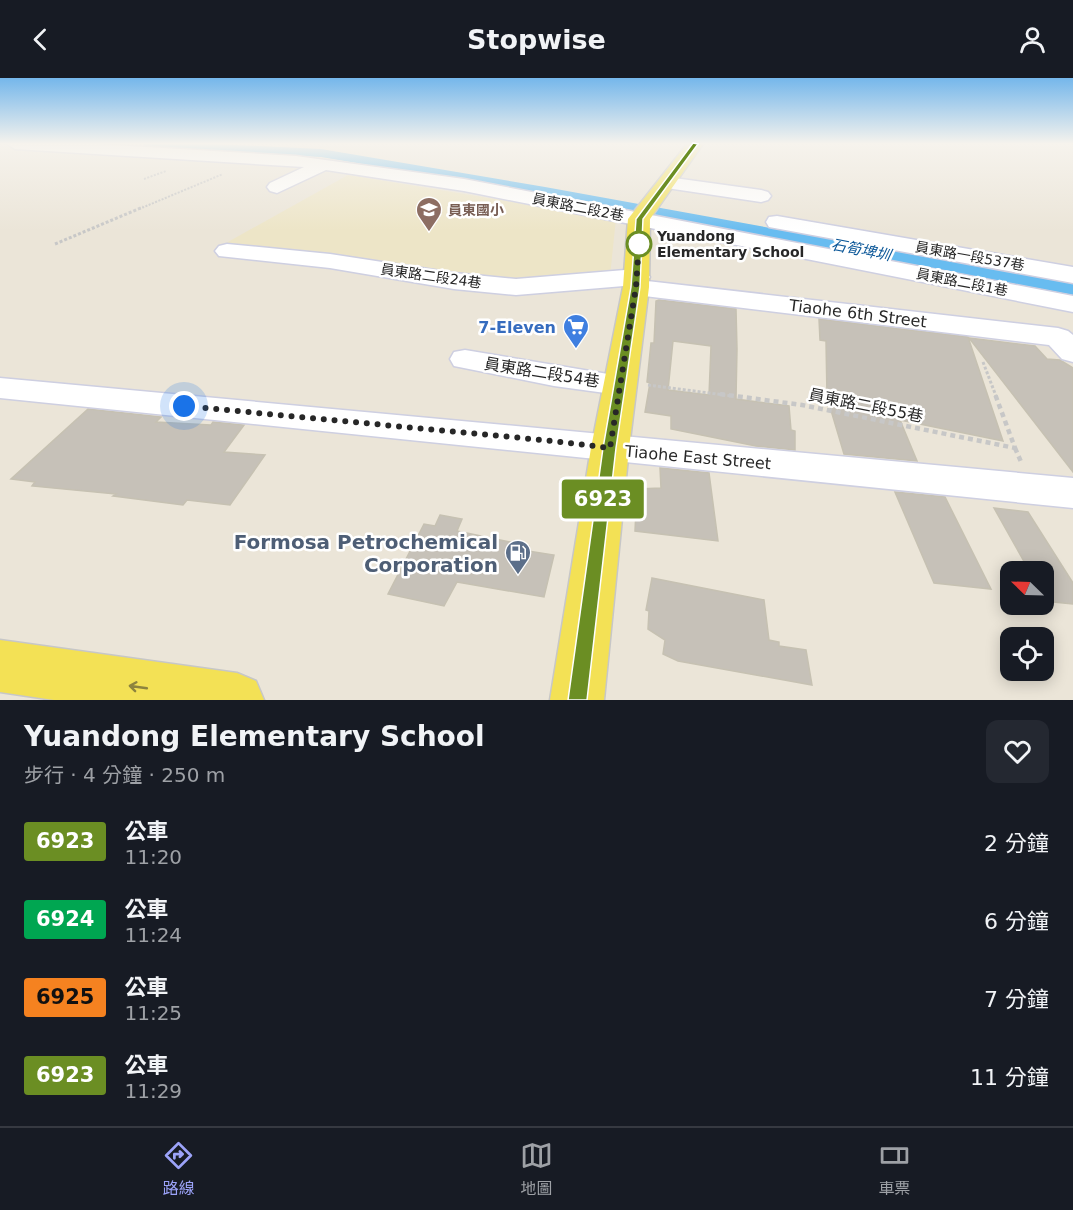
<!DOCTYPE html>
<html lang="zh-TW">
<meta charset="utf-8">
<style>
:root{--surface:#171b24;--page:#242831;--text:#f1f3f6;--muted:#9ea1a6;--line:#363941;--accent:#9ca3f9}
body{margin:0;font-family:"DejaVu Sans","Noto Sans TC",sans-serif;background:var(--page);color:var(--text);height:100vh;display:flex;flex-direction:column;font-size:22px;white-space:nowrap}
*{box-sizing:border-box;margin:0}
p{font-size:20px;color:var(--muted)}
.icon{flex:none;width:33px;height:33px;fill:none;stroke:currentColor;stroke-width:2;stroke-linecap:round;stroke-linejoin:round}
.map{position:relative;height:622px;overflow:hidden}
.drawer{display:flex;flex-direction:column;background:var(--surface);flex:1}
.drawer>*{flex:none}
.badge{padding:0 12px;border-radius:4px;font-size:21px;line-height:39px}
.needle{width:39px;rotate:293deg}
.buttons{position:absolute;left:1000px;top:483px;display:grid;gap:12px}
.buttons a{display:grid;place-items:center;width:54px;height:54px;border-radius:12px;background:var(--surface);box-shadow:0 3px 15px #0003;font-size:30px}
.you{position:absolute;width:30px;height:30px;margin:-15px;border:4px solid #fff;border-radius:50%;background:#1a73e8;box-shadow:0 0 0 9px #1a73e833}
.map>.badge{position:absolute;translate:-50% -50%;box-shadow:0 0 0 3px #fff}
.round{display:grid;place-items:center;flex:none;width:63px;height:63px;border-radius:12px;background:var(--page)}
.summary{display:flex;align-items:center;justify-content:space-between;height:102px;padding:0 24px}
h1{font-size:28px;font-weight:800;line-height:45px}
ul{padding:0;list-style:none}
li{display:flex;align-items:center;gap:18px;height:78px;padding:0 24px}
li div{flex:1}
li b{display:block;font-size:22px}
li em{font-style:normal}
li .badge{min-width:66px;font-weight:700;text-align:center}
header{display:flex;justify-content:space-between;align-items:center;height:78px;padding:0 24px;background:var(--surface);font-size:27px;font-weight:800}
.menu{display:flex;justify-content:space-around;align-items:center;height:84px;border-top:2px solid var(--line);background:var(--surface);font-size:16px;color:var(--muted)}
.menu a{display:grid;justify-items:center;gap:3px}
.menu .on{color:var(--accent)}
.map>svg:first-child{display:block}
</style>
<header><svg class="icon" aria-label="back" viewBox="0 0 24 24"><path d="M15 5l-7 7 7 7"/></svg>Stopwise<svg class="icon" aria-label="person" viewBox="0 0 24 24"><circle cx="12" cy="8" r="4"/><path d="M4 21q1-7 8-7t8 7"/></svg></header>
<div class="map">
<svg width="1073" height="622" viewBox="0 0 1073 622">
<rect width="100%" height="100%" fill="#ebe5d8"/>
<path fill="#ede5c7" d="M 348,97 L 616,141 L 610,198 L 538,207 L 309,174 L 219,169 Z"/>
<g fill="none" stroke-linecap="round" stroke-linejoin="round">
<path fill="#68bcf0" fill-rule="evenodd" d="M 143,66 L 216,66 L 321,71 L 545,109 L 1073,205 L 1073,217 L 545,117 L 321,79 L 149,70 Z"/>
</g>
<path fill="#c6c1b8" stroke="#c6c1b2" stroke-width="1.5" fill-rule="evenodd" d="M 659,222 L 736,231 L 737,271 L 736,321 L 789,328 L 791,352 L 795,353 L 795,372 L 756,368 L 671,351 L 671,338 L 645,334 L 650,305 L 647,304 L 651,265 L 654,265 L 656,223 ZM 673,263 L 711,268 L 709,317 L 668,312 Z
M 819,241 L 968,259 L 1003,363 L 900,342 L 917,383 L 844,376 L 827,319 L 826,263 L 820,262 Z
M 969,260 L 1035,268 L 1047,281 L 1060,282 L 1073,290 L 1073,394 Z
M 88,331 L 161,339 L 156,344 L 211,347 L 213,344 L 244,347 L 224,374 L 265,377 L 230,427 L 187,422 L 183,427 L 113,418 L 116,416 L 32,408 L 35,404 L 11,401 Z
M 660,390 L 709,395 L 718,463 L 635,453 L 637,411 L 661,410 Z
M 895,414 L 945,419 L 991,511 L 934,505 Z
M 994,430 L 1028,434 L 1073,505 L 1073,526 L 1044,523 L 1044,494 L 1030,494 Z
M 440,437 L 462,441 L 457,453 L 529,468 L 528,473 L 554,477 L 544,519 L 457,504 L 444,528 L 388,516 L 424,446 L 435,448 Z
M 652,500 L 764,522 L 769,562 L 779,564 L 779,568 L 806,572 L 812,607 L 678,583 L 663,576 L 665,562 L 648,551 L 649,533 L 646,532 Z"/>
<g fill="none" stroke-linecap="round" stroke-linejoin="round">
<defs>
<path id="minor" d="M 7,66 L 95,66 L 296,78 L 464,101 L 1073,218 L 1073,234 L 464,113 L 326,92 L 277,115 L 270,113 L 267,109 L 270,105 L 304,89 L 15,71 Z
M 667,99 L 761,112 L 768,114 L 771,118 L 768,122 L 761,124 L 660,109 L 658,105 L 660,101 Z
M 777,138 L 1073,189 L 1073,205 L 769,149 L 766,144 L 769,139 Z
M 227,166 L 330,176 L 454,195 L 516,201 L 637,191 L 646,194 L 650,199 L 647,203 L 1058,250 L 1068,253 L 1073,257 L 1073,284 L 1062,281 L 1049,267 L 636,217 L 627,215 L 624,208 L 516,217 L 454,211 L 330,190 L 219,178 L 215,173 L 219,168 Z
M 465,272 L 632,300 L 636,307 L 632,314 L 620,317 L 554,308 L 454,288 L 450,281 L 454,274 Z
M 0,300 L 1073,400 L 1073,430 L 0,320 Z"/>
<path id="major" d="M 687,66 L 703,66 L 650,141 L 649,209 L 629,370 L 604,622 L 550,622 L 591,370 L 623,209 L 628,141 Z
M 0,562 L 237,595 L 256,603 L 264,622 L 54,622 L 0,614 Z"/>
</defs>
<use href="#minor" stroke="#cecfe1" stroke-width="3"/>
<use href="#major" stroke="#c7c7c7" stroke-width="3"/>
<path stroke="#c7c7c7" stroke-width="2" stroke-dasharray="2 1.5" stroke-linecap="butt" d="M 144,101 L 166,93
M 139,131 L 223,96"/>
<path stroke="#c7c7c7" stroke-width="3" stroke-dasharray="3 2" stroke-linecap="butt" d="M 55,166 L 143,129
M 983,284 L 996,318
M 648,307 L 732,318"/>
<path stroke="#c7c7c7" stroke-width="4.5" stroke-dasharray="5 4" stroke-linecap="butt" d="M 720,316 L 802,327 L 1015,370 L 995,316
M 1015,370 L 1022,386"/>
<use href="#minor" fill="#fff" fill-rule="evenodd"/>
<use href="#major" fill="#f3e155" fill-rule="evenodd"/>
</g>
<defs><path id="oneway-shaft" d="M-6 0H5M1.5-3L5.5 0L1.5 3" fill="none" stroke-width="1.6" stroke-linecap="round" stroke-linejoin="round" transform="scale(1.5)"/></defs>
<use stroke="#8d843e" href="#oneway-shaft" transform="translate(138 609) rotate(-172)"/>
<linearGradient id="sky" x2="0" y2="1"><stop stop-color="#75b7eb"/><stop offset="0.43" stop-color="#f6f3ed"/><stop offset="1" stop-color="#f6f3ed" stop-opacity="0"/></linearGradient>
<rect width="1073" height="153" fill="url(#sky)"/>
<path fill="#6b8e23" stroke="#fff" stroke-width="1.5" d="M 693,65 L 698,66 L 643,141 L 640,209 L 616,370 L 587,622 L 568,622 L 603,370 L 631,209 L 636,141 Z"/>
<g fill="none" stroke-linecap="round" stroke-linejoin="round">
<path stroke="#272727" stroke-width="6" stroke-dasharray="0 10.8" d="M 184,328 L 553,363 L 610,370 L 636,209 L 639,164 L 639,166"/>
</g>
<defs>
<symbol id="school-pin" viewBox="-11 -11 22 30"><path d="M0 17L-7.5 6A9.5 9.5 0 1 1 7.5 6Z" fill="#8d6e63" stroke="#fff"/><path d="M0-5L7-2L0 1L-7-2ZM-4 1L0 2.5L4 1V4Q0 6-4 4Z" fill="#fff"/></symbol>
<symbol id="supermarket-pin" viewBox="-11 -11 22 30"><path d="M0 17L-7.5 6A9.5 9.5 0 1 1 7.5 6Z" fill="#3f7fe0" stroke="#fff"/><path d="M-6-5.5h2.5l.6 2H6L4.5 2H-2.5L-4.4-4H-6ZM-1.5 3.2a1.3 1.3 0 1 0 .1 0ZM3 3.2a1.3 1.3 0 1 0 .1 0Z" fill="#fff"/></symbol>
<symbol id="fuel-pin" viewBox="-11 -11 22 30"><path d="M0 17L-7.5 6A9.5 9.5 0 1 1 7.5 6Z" fill="#5c6f8a" stroke="#fff"/><path d="M-5.5-6h7V0h2V4h1.3V-2.5L3-4.5l.8-.8L6-3V5H2.5V1h-1V6h-7ZM-4.2-4.7v3.2H.2V-4.7Z" fill="#fff"/></symbol>
</defs>
<g fill-rule="evenodd">
<use href="#school-pin" x="414" y="117" width="30" height="40"/>
<use href="#supermarket-pin" x="561" y="234" width="30" height="40"/>
<use href="#fuel-pin" x="503" y="460" width="30" height="40"/>
</g>
<circle fill="#fff" stroke="#6b8e23" stroke-width="3" cx="639" cy="166" r="12"/>
<g text-anchor="middle" stroke-width="5" stroke-linejoin="round" paint-order="stroke">
<g font-size="14" fill="#272727" stroke="#fff">
<text transform="translate(578 129) rotate(11)" y="5">員東路二段2巷</text>
<text transform="translate(970 178) rotate(10)" y="5">員東路一段537巷</text>
<text transform="translate(431 198) rotate(8)" y="5">員東路二段24巷</text>
<text transform="translate(962 204) rotate(11)" y="5">員東路二段1巷</text>
</g>
<g font-size="14" font-weight="bold" fill="#785e54" stroke="#fff" text-anchor="start">
<text x="448" y="137">員東國小</text>
</g>
<g font-size="14" font-weight="bold" fill="#272727" stroke="#fff" text-anchor="start">
<text x="657" y="163">Yuandong<tspan x="657" dy="16">Elementary School</tspan></text>
</g>
<g font-size="15" font-style="italic" fill="#0b5798" stroke="#fff">
<text transform="translate(861 172) rotate(11)" y="5">石筍埤圳</text>
</g>
<g font-size="16" fill="#272727" stroke="#fff">
<text transform="translate(858 235) rotate(7)" y="6">Tiaohe 6th Street</text>
<text transform="translate(542 294) rotate(9)" y="6">員東路二段54巷</text>
<text transform="translate(866 327) rotate(11)" y="6">員東路二段55巷</text>
<text transform="translate(698 379) rotate(5)" y="6">Tiaohe East Street</text>
</g>
<g font-size="16" font-weight="bold" fill="#366cbe" stroke="#fff" text-anchor="end">
<text x="556" y="255">7-Eleven</text>
</g>
<g font-size="20" font-weight="bold" fill="#4e5e75" stroke="#fff" text-anchor="end">
<text x="498" y="471">Formosa Petrochemical<tspan x="498" dy="23">Corporation</tspan></text>
</g>
</g>
</svg>
<div class="buttons">
<a><svg class="needle" viewBox="-14 -14 28 28"><path d="M0-13l5 13h-10z" fill="#e53935"/><path d="M0 13l5-13h-10z" fill="#9ea1a6"/></svg></a>
<a><svg class="icon" aria-label="locate" viewBox="0 0 24 24"><circle cx="12" cy="12" r="6"/><path d="M12 2v4M12 18v4M2 12h4M18 12h4"/></svg></a>
</div>
<div class="you" style="left:184px;top:328px"></div>
<b class="badge" style="left:603px;top:421px;background:#6b8e23;color:#fff">6923</b>
</div>
<section class="drawer">
<div class="summary"><div><h1>Yuandong Elementary School</h1><p>步行 · 4 分鐘 · 250 m</p></div><a class="round"><svg class="icon" aria-label="heart" viewBox="0 0 24 24"><path d="M12 20l-8-8c-3-5 5-10 8-4 3-6 11-1 8 4z"/></svg></a></div>
<ul>
<li><span class="badge" style="background:#6b8e23;color:#fff">6923</span><div><b>公車</b><p>11:20</p></div><em>2 分鐘</em></li>
<li><span class="badge" style="background:#00a651;color:#fff">6924</span><div><b>公車</b><p>11:24</p></div><em>6 分鐘</em></li>
<li><span class="badge" style="background:#f58220;color:#111">6925</span><div><b>公車</b><p>11:25</p></div><em>7 分鐘</em></li>
<li><span class="badge" style="background:#6b8e23;color:#fff">6923</span><div><b>公車</b><p>11:29</p></div><em>11 分鐘</em></li>
</ul>
</section>
<nav class="menu">
<a class="on"><svg class="icon" aria-label="directions" viewBox="0 0 24 24"><path d="M12 3l9 9-9 9-9-9zM9 14v-3h6M13 9l2 2-2 2"/></svg>路線</a>
<a><svg class="icon" aria-label="map" viewBox="0 0 24 24"><path d="M3 6l6-2 6 2 6-2v14l-6 2-6-2-6 2zM9 4v14M15 6v14"/></svg>地圖</a>
<a><svg class="icon" aria-label="tickets" viewBox="0 0 24 24"><path d="M3 7h18v10H3zM15 7v10"/></svg>車票</a>
</nav>
